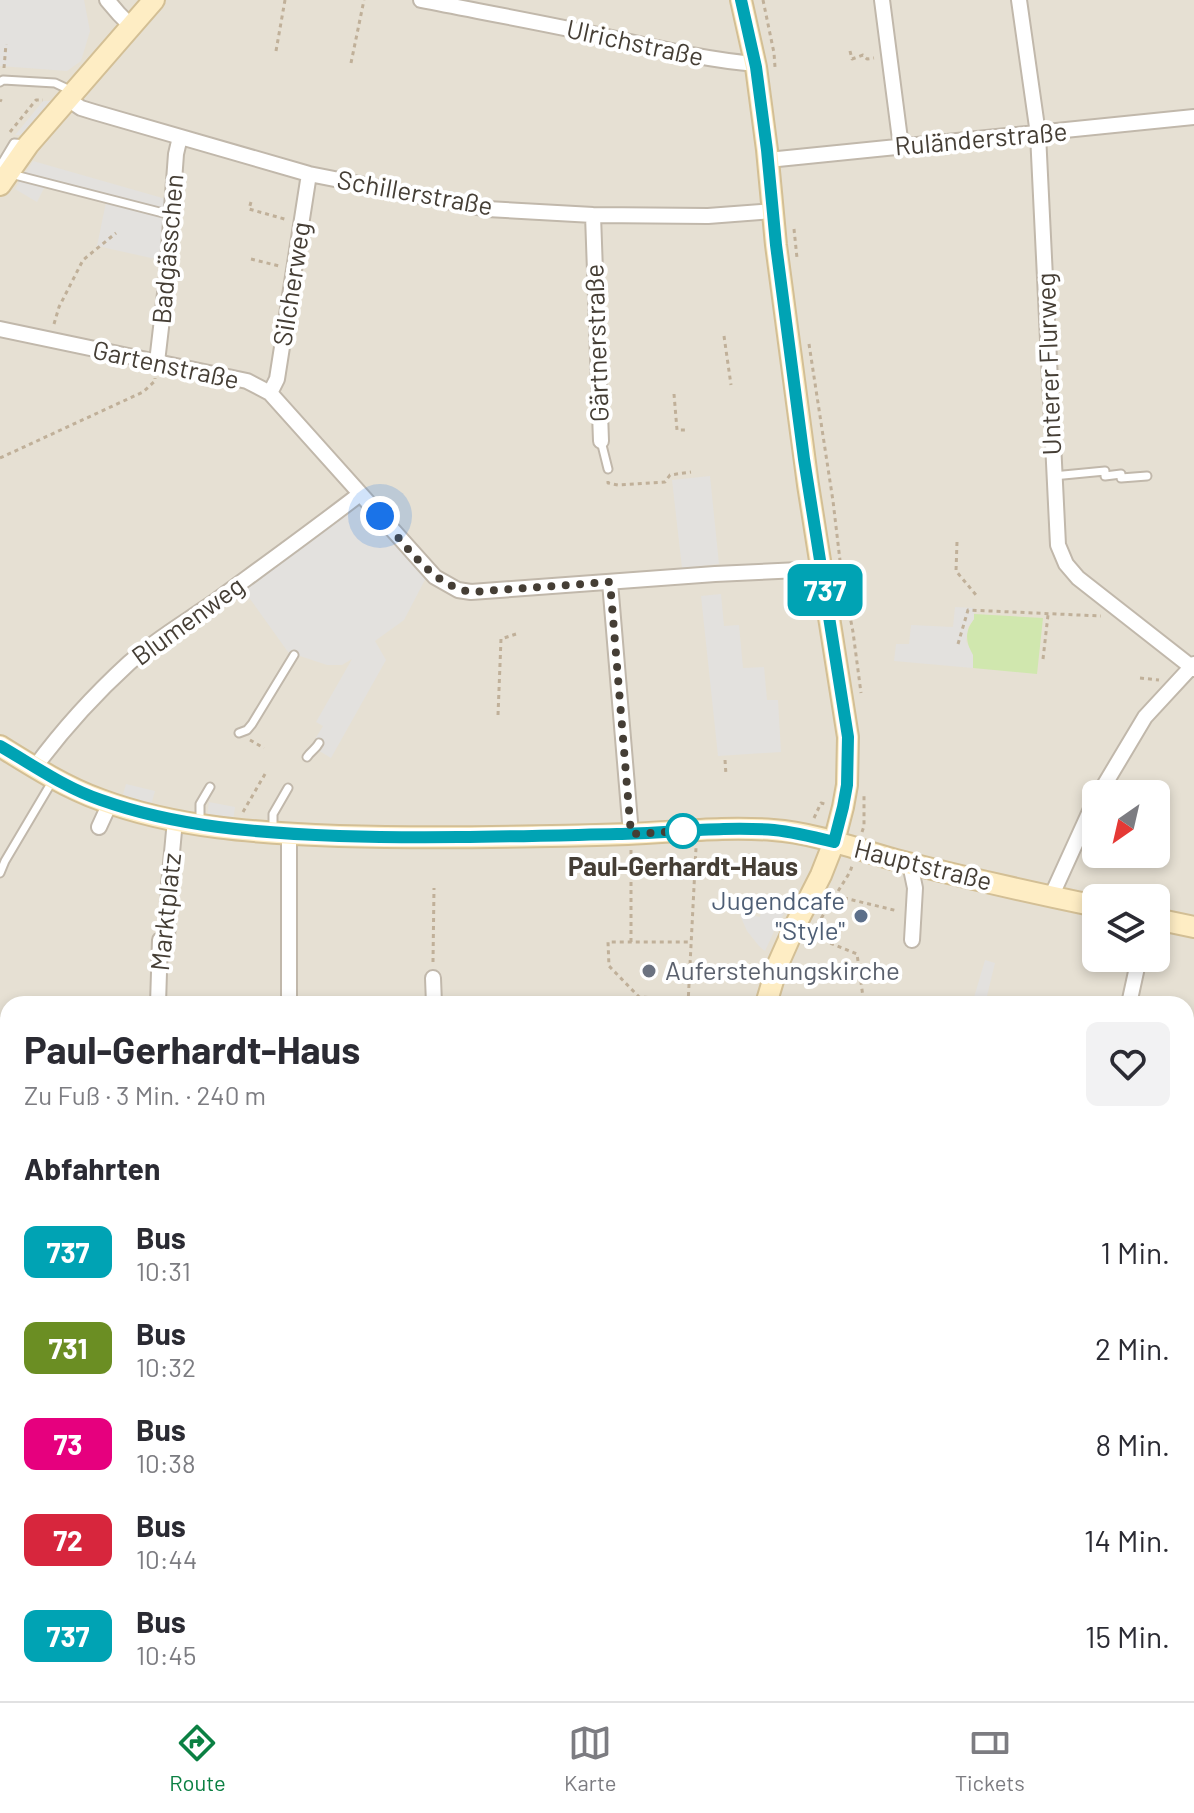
<!DOCTYPE html>
<html lang="de">
<meta charset="utf-8">
<style>
:root{--surface:#fff;--page:#f2f2f3;--text:#2b2b33;--muted:#7c7c81;--line:#e1e1e2;--accent:#0b8043}
body{margin:0;font-family:Barlow,sans-serif;background:var(--page);color:var(--text);height:100vh;display:flex;flex-direction:column;font-size:30px;white-space:nowrap}
*{box-sizing:border-box;margin:0}
p{font-size:26px;color:var(--muted)}
.icon{flex:none;width:44px;height:44px;fill:none;stroke:currentColor;stroke-width:2;stroke-linecap:round;stroke-linejoin:round}
.map{position:relative;flex:1;overflow:hidden}
.sheet{position:absolute;left:0px;top:996px;width:1194px;height:706px;display:flex;flex-direction:column;background:var(--surface);border-radius:24px 24px 0 0;box-shadow:0 4px 12px #0003}
.sheet>*{flex:none}
.badge{padding:0 16px;border-radius:12px;font-size:28px;line-height:52px}
.needle{width:52px;rotate:214deg}
.tools{position:absolute;left:1082px;top:780px;display:grid;gap:16px}
.tools a{display:grid;place-items:center;width:88px;height:88px;border-radius:12px;background:var(--surface);box-shadow:0 4px 12px #0003;font-size:40px}
.you{position:absolute;width:40px;height:40px;margin:-20px;border:6px solid #fff;border-radius:50%;background:#1a73e8;box-shadow:0 0 0 12px #1a73e833}
.map>.badge{position:absolute;translate:-50% -50%;box-shadow:0 0 0 4px #fff}
h2{padding:0 24px;font-size:30px;line-height:72px}
.round{display:grid;place-items:center;flex:none;width:84px;height:84px;border-radius:12px;background:var(--page)}
.summary{display:flex;align-items:center;justify-content:space-between;height:136px;padding:0 24px}
h1{font-size:38px;font-weight:700;line-height:60px}
ul{padding:0;list-style:none}
li{display:flex;align-items:center;gap:24px;height:96px;padding:0 24px}
li div{flex:1}
li b{display:block;font-size:30px}
li em{font-style:normal}
li .badge{min-width:88px;font-weight:700;text-align:center}
.tab-bar{display:flex;justify-content:space-around;align-items:center;height:112px;border-top:2px solid var(--line);background:var(--surface);font-size:22px;color:var(--muted)}
.tab-bar a{display:grid;justify-items:center;gap:4px}
.tab-bar .current{color:var(--accent)}
.map>svg:first-child{display:block}
</style>
<div class="map">
<svg width="1194" height="1701" viewBox="0 0 1194 1701">
<rect width="100%" height="100%" fill="#f3eee5"/>
<path fill="#e6e0d3" fill-rule="evenodd" d="M 0,0 L 1194,0 L 1194,1701 L 0,1701 ZM 1096,794 L 1156,794 L 1156,854 L 1096,854 ZM 1096,898 L 1156,898 L 1156,958 L 1096,958 ZM 8,1004 L 1186,1004 L 1186,1694 L 8,1694 Z"/>
<path fill="#d0e7ae" d="M 974,614 L 1043,618 L 1037,674 L 973,668 C 973,647 959,639 974,619 Z"/>
<path fill="#e3e1de" d="M 0,0 L 84,0 L 90,31 L 81,61 L 67,71 L 0,66 Z
M 43,101 L 55,101 L 26,135 L 15,135 Z
M 33,161 L 166,199 L 160,260 L 97,246 L 106,202 L 45,186 L 37,202 L 15,189 Z
M 710,476 L 719,564 L 682,568 L 672,480 Z
M 360,496 L 429,572 L 404,620 L 375,641 L 386,660 L 331,758 L 311,746 L 323,726 L 316,722 L 352,659 L 342,665 L 327,665 L 288,652 L 240,585 Z
M 721,594 L 724,626 L 739,625 L 743,668 L 764,667 L 767,700 L 778,700 L 781,752 L 718,756 L 701,596 Z
M 955,607 L 974,608 L 974,619 L 968,627 L 966,641 L 973,655 L 973,668 L 894,661 L 896,644 L 909,644 L 911,625 L 953,627 Z
M 126,784 L 155,791 L 151,805 L 122,798 Z
M 209,802 L 235,807 L 233,821 L 207,816 Z
M 762,899 L 790,904 L 777,925 L 765,951 L 759,946 L 747,931 L 739,913 L 760,917 Z
M 985,960 L 995,963 L 985,1004 L 972,1004 Z"/>
<g fill="none" stroke-linecap="round" stroke-linejoin="round">
<defs>
<path id="lane" d="M 0,82 L 3,80 L 55,83 L 72,91
M 2,171 L 2,163 L 14,143 L 26,144
M 11,174 L 171,215
M 601,441 L 608,469
M 1053,476 L 1105,471 L 1105,476 L 1121,474 L 1121,478 L 1147,476
M 239,733 L 247,730 L 252,724 L 294,655
M 307,757 C 311,751 316,749 319,743
M 200,822 L 200,804 L 210,787
M 273,831 L 273,814 L 288,788
M 0,873 L 5,861 L 53,780
M 1188,1073 L 1194,1074"/>
<path id="street" d="M 107,0 L 119,14 L 132,27
M 421,0 C 482,12 543,23 603,36 C 654,47 704,60 756,64
M 882,0 L 901,147
M 1019,0 L 1038,134 L 1058,545 L 1066,564 L 1078,578 L 1194,669
M 69,100 L 81,108 L 94,112 L 309,174 L 487,209 L 593,215 L 708,216 L 773,211
M 768,160 L 1194,117
M 593,215 L 601,441
M 0,329 L 247,381 L 270,393 L 435,577 L 458,590 L 471,592 L 715,574 L 821,569
M 157,362 L 167,276 L 176,154 L 180,137
M 270,393 L 277,379 L 309,174
M 610,582 L 631,834
M 35,767 C 63,729 94,695 129,663 C 155,640 184,623 213,603 C 262,567 312,531 360,494
M 1099,794 L 1145,717 L 1194,664
M 99,827 L 110,803
M 910,864 L 915,888 L 912,940
M 1051,897 L 1096,798
M 433,978 L 434,1004
M 158,1004 L 160,940 L 167,940 L 169,885 L 175,820
M 289,1004 L 289,834
M 1129,1004 L 1139,958
M 1186,1190 L 1194,1191
M 0,1204 L 8,1205
M 0,1360 L 8,1361
M 1186,1442 L 1194,1443
M 0,1535 L 8,1536
M 273,1701 L 273,1694
M 647,1701 L 648,1694
M 897,1701 L 898,1694
M 1147,1701 L 1148,1694"/>
<path id="secondary" d="M 741,0 L 756,67 L 767,150 L 776,245 L 808,485 L 848,737 L 847,785 L 843,807 L 834,842 L 821,875 L 794,928 L 778,964 L 766,1004
M 0,185 L 28,145 L 154,0
M 0,746 C 32,766 65,787 101,800 C 176,828 259,833 339,836 C 435,839 532,837 628,834 C 677,832 725,826 773,830 C 815,833 856,849 896,860 C 962,877 1029,892 1096,906
M 1156,919 L 1194,927
M 784,1701 L 785,1694"/>
</defs>
<use href="#lane" stroke="#c1b8ab" stroke-width="11"/>
<use href="#street" stroke="#c1b8ab" stroke-width="18"/>
<use href="#secondary" stroke="#d3bf95" stroke-width="24"/>
<path stroke="#c0b099" stroke-width="3" stroke-dasharray="4 4" stroke-linecap="butt" d="M 763,0 L 774,53 L 775,67
M 276,51 L 285,0
M 850,51 L 852,59 L 863,55 L 867,59 L 874,58
M 351,63 L 364,0
M 4,68 L 6,44
M 0,100 L 2,101
M 10,132 L 36,100 L 43,100
M 251,202 L 249,209 L 288,220
M 794,229 L 797,258
M 251,259 L 279,266
M 54,324 L 59,307 L 83,260 L 116,233
M 724,336 L 731,385
M 809,344 L 833,501 L 841,569 L 853,632 L 861,693
M 674,394 L 677,430 L 686,430
M 0,458 L 143,392 L 155,381 L 155,378
M 608,481 L 608,483 L 618,485 L 665,482 L 670,475 L 691,472
M 957,542 L 956,571 L 976,595
M 958,644 L 968,610 L 1101,616
M 1043,659 L 1048,615
M 1140,678 L 1159,680
M 498,715 L 501,639 L 516,634
M 250,740 L 264,748
M 725,760 L 726,775
M 243,812 L 265,774
M 814,818 L 821,803 L 825,804
M 862,832 L 864,826 L 864,796
M 631,850 L 631,942
M 836,896 L 898,911
M 817,925 L 850,872 L 852,866
M 808,934 L 857,954 L 864,1004
M 433,962 L 434,888
M 688,1000 L 639,997 L 609,966 L 608,942 L 691,942
M 688,1004 L 696,848
M 1186,1242 L 1194,1243
M 1186,1271 L 1194,1272
M 171,1694 L 210,1701
M 462,1697 L 462,1694
M 52,1701 L 53,1697
M 763,1701 L 764,1694
M 812,1701 L 812,1694"/>
<use href="#lane" stroke="#fff" stroke-width="7"/>
<use href="#street" stroke="#fff" stroke-width="14"/>
<use href="#secondary" stroke="#feedc4" stroke-width="20"/>
</g>
<g fill="none" stroke-linecap="round" stroke-linejoin="round">
<defs>
<path id="line" d="M 0,746 C 33,765 65,788 101,800 C 177,827 259,833 339,836 C 432,839 525,836 617,834 C 670,833 722,826 774,830 C 794,832 814,837 834,842 L 843,807 L 847,785 L 848,737 L 804,459 L 776,245 L 767,150 L 756,67 L 741,0"/>
</defs>
<use href="#line" stroke="#fff" stroke-width="18"/>
<use href="#line" stroke="#00a3b4" stroke-width="12"/>
<path stroke="#453e35" stroke-width="8" stroke-dasharray="0 14.4" d="M 380,516 C 406,545 431,585 471,592 L 610,582 L 631,834 L 683,831"/>
</g>
<circle fill="#fff" stroke="#00a3b4" stroke-width="4" cx="683" cy="831" r="16"/>
<circle fill="#5c6f8a" stroke="#fff" stroke-width="3" cx="861" cy="916" r="8"/>
<circle fill="#6b7280" stroke="#fff" stroke-width="3" cx="649" cy="971" r="8"/>
<g text-anchor="middle" stroke-width="8" stroke-linejoin="round" paint-order="stroke">
<g font-size="26" fill="#453e35" stroke="#fff">
<text transform="translate(635 43) rotate(12)" y="9">Ulrichstraße</text>
<text transform="translate(981 139) rotate(-5)" y="9">Ruländerstraße</text>
<text transform="translate(415 193) rotate(10)" y="9">Schillerstraße</text>
<text transform="translate(168 249) rotate(-85)" y="9">Badgässchen</text>
<text transform="translate(292 284) rotate(-81)" y="9">Silcherweg</text>
<text transform="translate(597 343) rotate(-92)" y="9">Gärtnerstraße</text>
<text transform="translate(1049 364) rotate(-92)" y="9">Unterer Flurweg</text>
<text transform="translate(166 365) rotate(12)" y="9">Gartenstraße</text>
<text transform="translate(188 621) rotate(-36)" y="9">Blumenweg</text>
<text transform="translate(923 865) rotate(14)" y="9">Hauptstraße</text>
<text transform="translate(166 912) rotate(-84)" y="9">Marktplatz</text>
</g>
<g font-size="26" font-weight="bold" fill="#453e35" stroke="#fff">
<text x="683" y="876">Paul-Gerhardt-Haus</text>
</g>
<g font-size="26" fill="#4e5e75" stroke="#fff" text-anchor="end">
<text x="845" y="910">Jugendcafe<tspan x="845" dy="30">"Style"</tspan></text>
</g>
<g font-size="26" fill="#5b616d" stroke="#fff" text-anchor="start">
<text x="665" y="980">Auferstehungskirche</text>
</g>
</g>
</svg>
<div class="tools">
<a><svg class="needle" viewBox="-14 -14 28 28"><path d="M0-13l5 13h-10z" fill="#e53935"/><path d="M0 13l5-13h-10z" fill="#7c7c81"/></svg></a>
<a><svg class="icon" aria-label="layers" viewBox="0 0 24 24"><path d="M12 4l9 5-9 5-9-5zM3 14l9 5 9-5"/></svg></a>
</div>
<div class="you" style="left:380px;top:516px"></div>
<b class="badge" style="left:825px;top:590px;background:#00a3b4;color:#fff">737</b>
<section class="sheet">
<div class="summary"><div><h1>Paul-Gerhardt-Haus</h1><p>Zu Fuß · 3 Min. · 240 m</p></div><a class="round"><svg class="icon" aria-label="heart" viewBox="0 0 24 24"><path d="M12 20l-8-8c-3-5 5-10 8-4 3-6 11-1 8 4z"/></svg></a></div>
<h2>Abfahrten</h2>
<ul>
<li><span class="badge" style="background:#00a3b4;color:#fff">737</span><div><b>Bus</b><p>10:31</p></div><em>1 Min.</em></li>
<li><span class="badge" style="background:#6b8e23;color:#fff">731</span><div><b>Bus</b><p>10:32</p></div><em>2 Min.</em></li>
<li><span class="badge" style="background:#e6007e;color:#fff">73</span><div><b>Bus</b><p>10:38</p></div><em>8 Min.</em></li>
<li><span class="badge" style="background:#d7263d;color:#fff">72</span><div><b>Bus</b><p>10:44</p></div><em>14 Min.</em></li>
<li><span class="badge" style="background:#00a3b4;color:#fff">737</span><div><b>Bus</b><p>10:45</p></div><em>15 Min.</em></li>
</ul>
</section>
</div>
<nav class="tab-bar">
<a class="current"><svg class="icon" aria-label="directions" viewBox="0 0 24 24"><path d="M12 3l9 9-9 9-9-9zM9 14v-3h6M13 9l2 2-2 2"/></svg>Route</a>
<a><svg class="icon" aria-label="map" viewBox="0 0 24 24"><path d="M3 6l6-2 6 2 6-2v14l-6 2-6-2-6 2zM9 4v14M15 6v14"/></svg>Karte</a>
<a><svg class="icon" aria-label="tickets" viewBox="0 0 24 24"><path d="M3 7h18v10H3zM15 7v10"/></svg>Tickets</a>
</nav>
